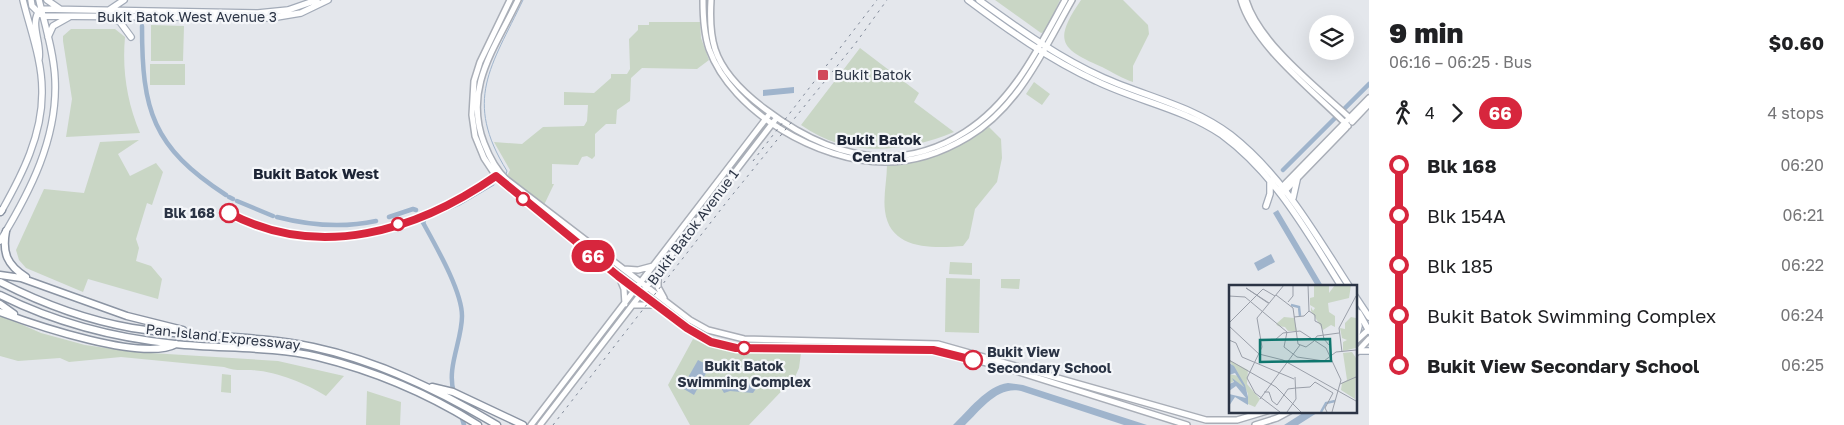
<!DOCTYPE html>
<meta charset="utf-8">
<style>
:root{--surface:#fff;--page:#f6f6f6;--text:#202124;--muted:#757577}
body{margin:0;font-family:"Golos Text",sans-serif;background:var(--page);color:var(--text);height:100vh;display:flex;flex-direction:column;font-size:19px;white-space:nowrap}
*{box-sizing:border-box;margin:0}
p{font-size:16px;color:var(--muted)}
.icon{flex:none;width:28px;height:28px;fill:none;stroke:currentColor;stroke-width:2;stroke-linecap:round;stroke-linejoin:round}
.map{position:relative;flex:1;overflow:hidden}
.panel{display:flex;flex-direction:column;background:var(--surface);width:475px}
.panel>*{flex:none}
.badge{padding:0 10px;border-radius:16px;font-size:18px;line-height:32px}
.tools{position:absolute;left:1309px;top:15px;display:grid;gap:10px}
.tools a{display:grid;place-items:center;width:45px;height:45px;border-radius:50%;background:var(--surface);box-shadow:0 5px 20px #0002;font-size:25px}
.map>.badge{position:absolute;translate:-50% -50%;box-shadow:0 0 0 2px #fff}
.legs{display:flex;align-items:center;gap:8px;height:55px;padding:0 20px;font-size:16px}
.legs p{margin-inline-start:auto}
.summary{display:flex;align-items:center;justify-content:space-between;height:85px;padding:0 20px}
h1{font-size:28px;font-weight:800;line-height:38px}
ul{padding:0 20px;list-style:none}
li{display:flex;align-items:center;gap:18px;height:50px;font-size:19px}
li i{display:grid;place-items:center;width:8px;height:100%;margin:0 6px;background:currentColor}
li i::after{content:'';width:12px;height:12px;margin:-6px;border:4px solid;border-radius:50%;background:var(--surface)}
li p{margin-inline-start:auto}
li:first-child i{background:linear-gradient(#0000 50%,currentColor 0)}
li:last-child i{background:linear-gradient(currentColor 50%,#0000 0)}
main{display:flex;flex:1;min-height:0}
.map>svg:first-child{display:block}
</style>
<main>
<div class="map">
<svg width="1369" height="425" viewBox="0 0 1369 425">
<rect width="100%" height="100%" fill="#e4e7ec"/>
<path fill="#c9d6c5" d="M 995,0 L 1060,0 L 1045,32 L 1041,33 Z
M 1081,0 L 1123,0 L 1148,25 L 1149,34 L 1133,66 L 1133,82 C 1123,79 1112,72 1102,67 C 1060,49 1053,41 1081,0 Z
M 649,22 L 700,22 L 701,38 L 709,60 L 697,69 L 642,68 L 631,78 L 630,101 L 617,110 L 616,124 L 606,124 L 595,134 L 595,156 L 592,159 L 587,156 L 582,157 L 578,165 L 552,164 L 552,184 L 554,184 L 544,205 L 507,176 L 510,170 L 494,142 L 522,144 L 543,127 L 584,126 L 587,121 L 588,105 L 564,105 L 564,92 L 594,93 L 611,78 L 611,74 L 627,74 L 630,69 L 629,39 L 638,30 L 638,25 L 649,25 Z
M 151,25 L 184,26 L 183,61 L 151,61 Z
M 71,29 L 115,29 L 125,37 C 122,70 127,102 140,133 L 66,137 L 72,99 L 63,41 L 63,36 Z
M 860,48 L 919,93 L 914,102 L 954,132 C 904,153 847,158 801,125 Z
M 150,64 L 185,64 L 185,85 L 150,85 Z
M 1034,82 L 1050,94 L 1042,105 L 1026,94 Z
M 989,127 L 1001,139 L 1002,158 L 997,182 L 975,209 L 969,238 L 963,246 C 934,248 890,251 885,211 C 883,196 887,180 887,165 C 928,160 956,150 989,127 Z
M 139,140 L 118,154 L 130,176 L 156,163 L 163,172 L 152,205 L 147,203 L 136,239 L 139,248 L 136,261 L 151,266 L 162,279 L 158,299 L 88,279 L 83,292 L 26,268 L 19,260 L 16,250 L 44,189 L 84,193 L 100,142 Z
M 950,262 L 972,263 L 972,275 L 949,274 Z
M 946,278 L 980,279 L 979,333 L 945,332 Z
M 1001,279 L 1020,279 L 1019,289 L 1001,288 Z
M 0,315 L 41,333 L 85,345 L 135,352 L 278,361 L 344,376 L 326,396 C 306,383 275,371 251,370 C 241,370 234,371 224,367 L 121,357 L 69,362 L 60,358 L 18,361 L 0,356 Z
M 693,339 C 727,356 764,353 801,353 L 799,368 L 795,377 L 749,425 L 690,425 L 668,385 Z
M 222,374 L 231,375 L 231,393 L 221,392 Z
M 367,391 L 401,402 L 400,425 L 366,425 Z"/>
<path fill="#9fb4cc" d="M 794,87 L 794,93 L 763,96 L 763,90 Z
M 1278,210 L 1323,286 L 1316,286 L 1273,213 Z
M 1271,254 L 1275,262 L 1258,271 L 1254,263 Z
M 698,360 L 710,366 L 694,395 L 682,388 Z
M 746,379 L 750,384 L 755,384 L 757,387 L 753,393 L 730,391 L 724,393 L 721,388 L 725,380 Z
M 1008,383 L 1023,385 L 1147,425 L 1124,425 L 1021,391 C 997,386 981,410 965,425 L 953,425 C 968,411 986,386 1008,383 Z
M 1306,411 L 1320,411 L 1298,425 L 1284,425 Z"/>
<g fill="none" stroke-linecap="round" stroke-linejoin="round">
<path stroke="#9fb4cc" stroke-width="1" d="M 506,174 L 507,171 C 463,100 491,67 523,0
M 424,225 L 426,220 L 460,205 L 494,185"/>
<path stroke="#9fb4cc" stroke-width="4.5" d="M 142,26 C 142,110 152,147 226,195
M 1283,170 L 1369,84
M 229,197 L 233,199
M 237,201 L 273,216
M 277,217 C 308,225 344,228 376,221
M 389,217 L 413,209 L 416,210
M 421,219 C 434,243 462,290 462,316 C 462,341 446,368 454,393
M 457,402 L 464,425"/>
<defs>
<path id="secondary" d="M 510,0 L 480,62 L 474,81 L 472,115 L 475,136 L 484,158 L 496,176 L 542,215 L 618,276 L 702,338 L 736,348 L 938,351 L 1003,367 L 1187,425
M 518,0 C 495,48 463,88 484,143 C 489,156 495,169 506,179 L 690,320 L 708,330 L 744,339 L 938,344 L 1206,420 L 1237,420 L 1267,411
M 703,0 C 703,16 704,34 709,49 C 732,113 820,162 885,162 C 915,162 943,152 968,137 C 1019,107 1044,49 1072,0
M 711,0 C 710,16 710,33 715,49 C 723,74 745,94 765,109 C 827,156 896,176 965,132 C 1013,102 1039,47 1065,0
M 1241,0 C 1254,46 1315,92 1348,126
M 1246,0 C 1259,44 1320,90 1353,121
M 1352,122 L 1369,104
M 1279,190 L 1369,98
M 1284,192 L 1346,128
M 624,269 L 638,270 L 653,266
M 658,274 L 658,287 L 664,298
M 620,279 L 624,289 L 625,304
M 633,305 L 654,305
M 1355,342 L 1369,329
M 1356,353 L 1369,339
M 531,425 L 768,116
M 540,425 L 775,120
M 1255,425 L 1277,418 L 1290,411"/>
<path id="primary" d="M 31,0 L 32,6 L 40,14
M 47,0 L 60,9
M 968,0 C 1008,30 1050,60 1096,81 C 1137,101 1184,109 1222,135 C 1275,174 1307,232 1341,286
M 979,0 C 1019,29 1059,58 1104,78 C 1147,97 1193,106 1231,135 C 1283,176 1314,232 1349,286
M 41,9 L 258,13 L 288,10 L 317,0
M 109,10 L 124,0
M 43,16 L 271,18 L 301,13 L 328,0
M 113,18 L 120,22 L 131,37
M 48,37 L 53,26 L 69,17
M 39,59 C 42,42 28,22 41,9
M 1293,198 L 1297,180
M 1266,206 L 1270,194 L 1270,180
M 1,212 C 22,175 43,134 42,90 C 42,60 30,29 23,0
M 0,241 C 30,192 58,138 55,79 C 54,53 45,25 39,0
M 1355,296 L 1369,317
M 1359,313 L 1369,331
M 1355,341 L 1359,326 L 1356,310
M 1357,351 L 1369,351"/>
<path id="highway" d="M 0,212 L 2,210
M 6,231 C 2,253 7,265 26,277
M 0,275 L 21,278 L 127,316 L 183,330
M 0,282 C 41,303 86,320 132,328 C 192,338 253,334 313,347 C 379,361 440,391 497,425
M 0,295 C 54,322 115,338 175,344 C 222,349 271,346 318,357 C 375,371 429,394 478,425
M 0,304 L 14,314
M 0,312 C 35,325 143,362 176,344
M 432,387 L 453,392 L 523,425"/>
</defs>
<use href="#secondary" stroke="#a9aeb7" stroke-width="8"/>
<use href="#primary" stroke="#a3abb8" stroke-width="8"/>
<use href="#highway" stroke="#8b94a3" stroke-width="9"/>
<use href="#secondary" stroke="#fff" stroke-width="5"/>
<use href="#primary" stroke="#fff" stroke-width="5.5"/>
<use href="#highway" stroke="#fff" stroke-width="6"/>
<path stroke="#7d8696" stroke-width="1" stroke-dasharray="2.5 5" stroke-linecap="butt" d="M 753,161 L 877,0
M 553,425 L 729,199 L 855,44 L 887,0"/>
</g>
<g fill="none" stroke-linecap="round" stroke-linejoin="round">
<defs>
<path id="line-1" d="M 229,213 C 319,261 417,231 496,176 L 618,276 L 687,328 L 711,342 L 736,348 L 933,350 L 973,360"/>
</defs>
<use href="#line-1" stroke="#fff" stroke-width="11"/>
<use href="#line-1" stroke="#d7263d" stroke-width="8"/>
</g>
<rect fill="#d1495b" stroke="#f4f6f9" stroke-width="2" x="817" y="69" width="12" height="12" rx="2.5"/>
<g fill="#fff" stroke="#d7263d" stroke-width="2.5">
<circle cx="523" cy="199" r="6"/>
<circle cx="229" cy="213" r="9"/>
<circle cx="398" cy="224" r="6"/>
<circle cx="744" cy="348" r="6"/>
<circle cx="973" cy="360" r="9"/>
</g>
<g text-anchor="middle" stroke-width="4.5" stroke-linejoin="round" paint-order="stroke">
<g font-size="14" fill="#2b3445" stroke="#f4f6f9">
<text x="187" y="22">Bukit Batok West Avenue 3</text>
<text transform="translate(693 227) rotate(-53)" y="5">Bukit Batok Avenue 1</text>
<text transform="translate(223 337) rotate(6)" y="5">Pan-Island Expressway</text>
</g>
<g font-size="14" fill="#2b3445" stroke="#f4f6f9" text-anchor="start">
<text x="834" y="80">Bukit Batok</text>
</g>
<g font-size="14" font-weight="bold" fill="#2b3445" stroke="#f4f6f9" text-anchor="end">
<text x="215" y="218">Blk 168</text>
<text x="987" y="357" text-anchor="start">Bukit View<tspan x="987" dy="16">Secondary School</tspan></text>
<text x="744" y="371" text-anchor="middle">Bukit Batok<tspan x="744" dy="16">Swimming Complex</tspan></text>
</g>
<g font-size="15" font-weight="bold" fill="#1d2536" stroke="#f4f6f9">
<text x="879" y="145">Bukit Batok<tspan x="879" dy="17">Central</tspan></text>
<text x="316" y="179">Bukit Batok West</text>
</g>
</g>
<g transform="translate(1229 285)">
<rect width="128" height="128" fill="#e4e7ec"/>
<path d="M 85,0 L 100,0 L 100,8 L 106,0 L 122,0 L 120,13 L 99,18 L 100,27 L 106,31 L 106,42 L 102,40 L 94,45 L 82,26 L 82,22 L 84,26 L 86,23 L 81,20 L 81,13 L 85,12 ZM 55,32 L 65,33 L 68,46 L 59,46 L 56,42 L 49,41 L 47,39 ZM 122,32 L 127,33 L 127,63 L 114,66 L 114,57 L 118,55 L 113,53 L 111,43 L 116,44 L 116,38 ZM 123,67 L 127,73 L 126,114 L 112,105 L 113,98 L 118,95 L 114,68 ZM 0,75 L 19,85 L 18,99 L 31,114 L 26,122 L 19,119 L 19,109 L 11,92 L 15,102 L 5,96 L 0,99 L 0,89 L 10,91 Z" fill="#c9d6c5"/>
<path d="M 0,78 L 5,81 L 16,100 L 19,112 L 25,112 L 19,112 L 19,120 L 6,112 L 0,121 L 0,109 L 17,113 L 7,101 L 0,106 L 0,99 L 5,97 L 3,93 L 15,102 L 6,88 L 0,90 Z" fill="#9fb4cc"/>
<path fill="none" stroke="#9fb4cc" stroke-width="2.5" d="M 62,20 L 70,22 L 71,31M 92,127 L 97,118 L 106,116"/>
<path fill="none" stroke="#9a9fa9" stroke-width="1" d="M 61,0 L 79,0M 47,10 L 64,23 L 69,59 L 77,62 L 85,56M 0,11 L 16,12 L 58,47M 59,17 L 64,11 L 64,1M 39,18 L 17,3 L 40,18M 80,26 L 86,30 L 86,36 L 92,39 L 95,54 L 100,60M 65,32 L 75,31 L 80,26 L 79,0M 0,38 L 34,4 L 46,11M 0,41 L 30,69 L 54,75 L 127,116M 58,47 L 55,62 L 68,72 L 95,76 L 107,67 L 127,65M 0,55 L 7,58 L 13,72 L 65,94M 33,55 L 46,55 L 54,48 L 71,46 L 97,63 L 112,95 L 103,127M 85,55 L 88,51 L 110,48M 113,67 L 110,43 L 127,11M 0,75 L 47,102 L 72,127M 111,99 L 127,92M 67,103 L 81,102 L 86,97 L 104,108 L 96,123 L 98,127M 35,107 L 40,107 L 43,116 L 48,120 L 59,104 L 67,103M 31,114 L 71,60M 51,127 L 26,108 L 18,93 L 33,62 L 28,33 L 55,0M 58,127 L 67,114 L 66,92"/>
<path fill="#0f766e" fill-opacity="0.15" stroke="#0f766e" stroke-width="2.5" d="M 101,54 L 102,76 L 31,77 L 31,55 Z"/>
<rect width="128" height="128" fill="none" stroke="#2b3445" stroke-width="2.5"/>
</g>
</svg>
<div class="tools">
<a><svg class="icon" aria-label="layers" viewBox="0 0 24 24"><path d="M12 4l9 5-9 5-9-5zM3 14l9 5 9-5"/></svg></a>
</div>
<b class="badge" style="left:593px;top:256px;background:#d7263d;color:#fff">66</b>
</div>
<section class="panel">
<div class="summary"><div><h1>9 min</h1><p>06:16 – 06:25 · Bus</p></div><b>$0.60</b></div>
<div class="legs"><svg class="icon" aria-label="walk" viewBox="0 0 24 24"><circle cx="13" cy="4" r="2"/><path d="M13 8l-2 6 4 7M11 14l-3 7M7 12l3-4h3l4 4"/></svg>4<svg class="icon" aria-label="forward" viewBox="0 0 24 24"><path d="M9 5l7 7-7 7"/></svg><b class="badge" style="background:#d7263d;color:#fff">66</b><p>4 stops</p></div>
<ul>
<li><i style="color:#d7263d"></i><b>Blk 168</b><p>06:20</p></li>
<li><i style="color:#d7263d"></i><span>Blk 154A</span><p>06:21</p></li>
<li><i style="color:#d7263d"></i><span>Blk 185</span><p>06:22</p></li>
<li><i style="color:#d7263d"></i><span>Bukit Batok Swimming Complex</span><p>06:24</p></li>
<li><i style="color:#d7263d"></i><b>Bukit View Secondary School</b><p>06:25</p></li>
</ul>
</section>
</main>
